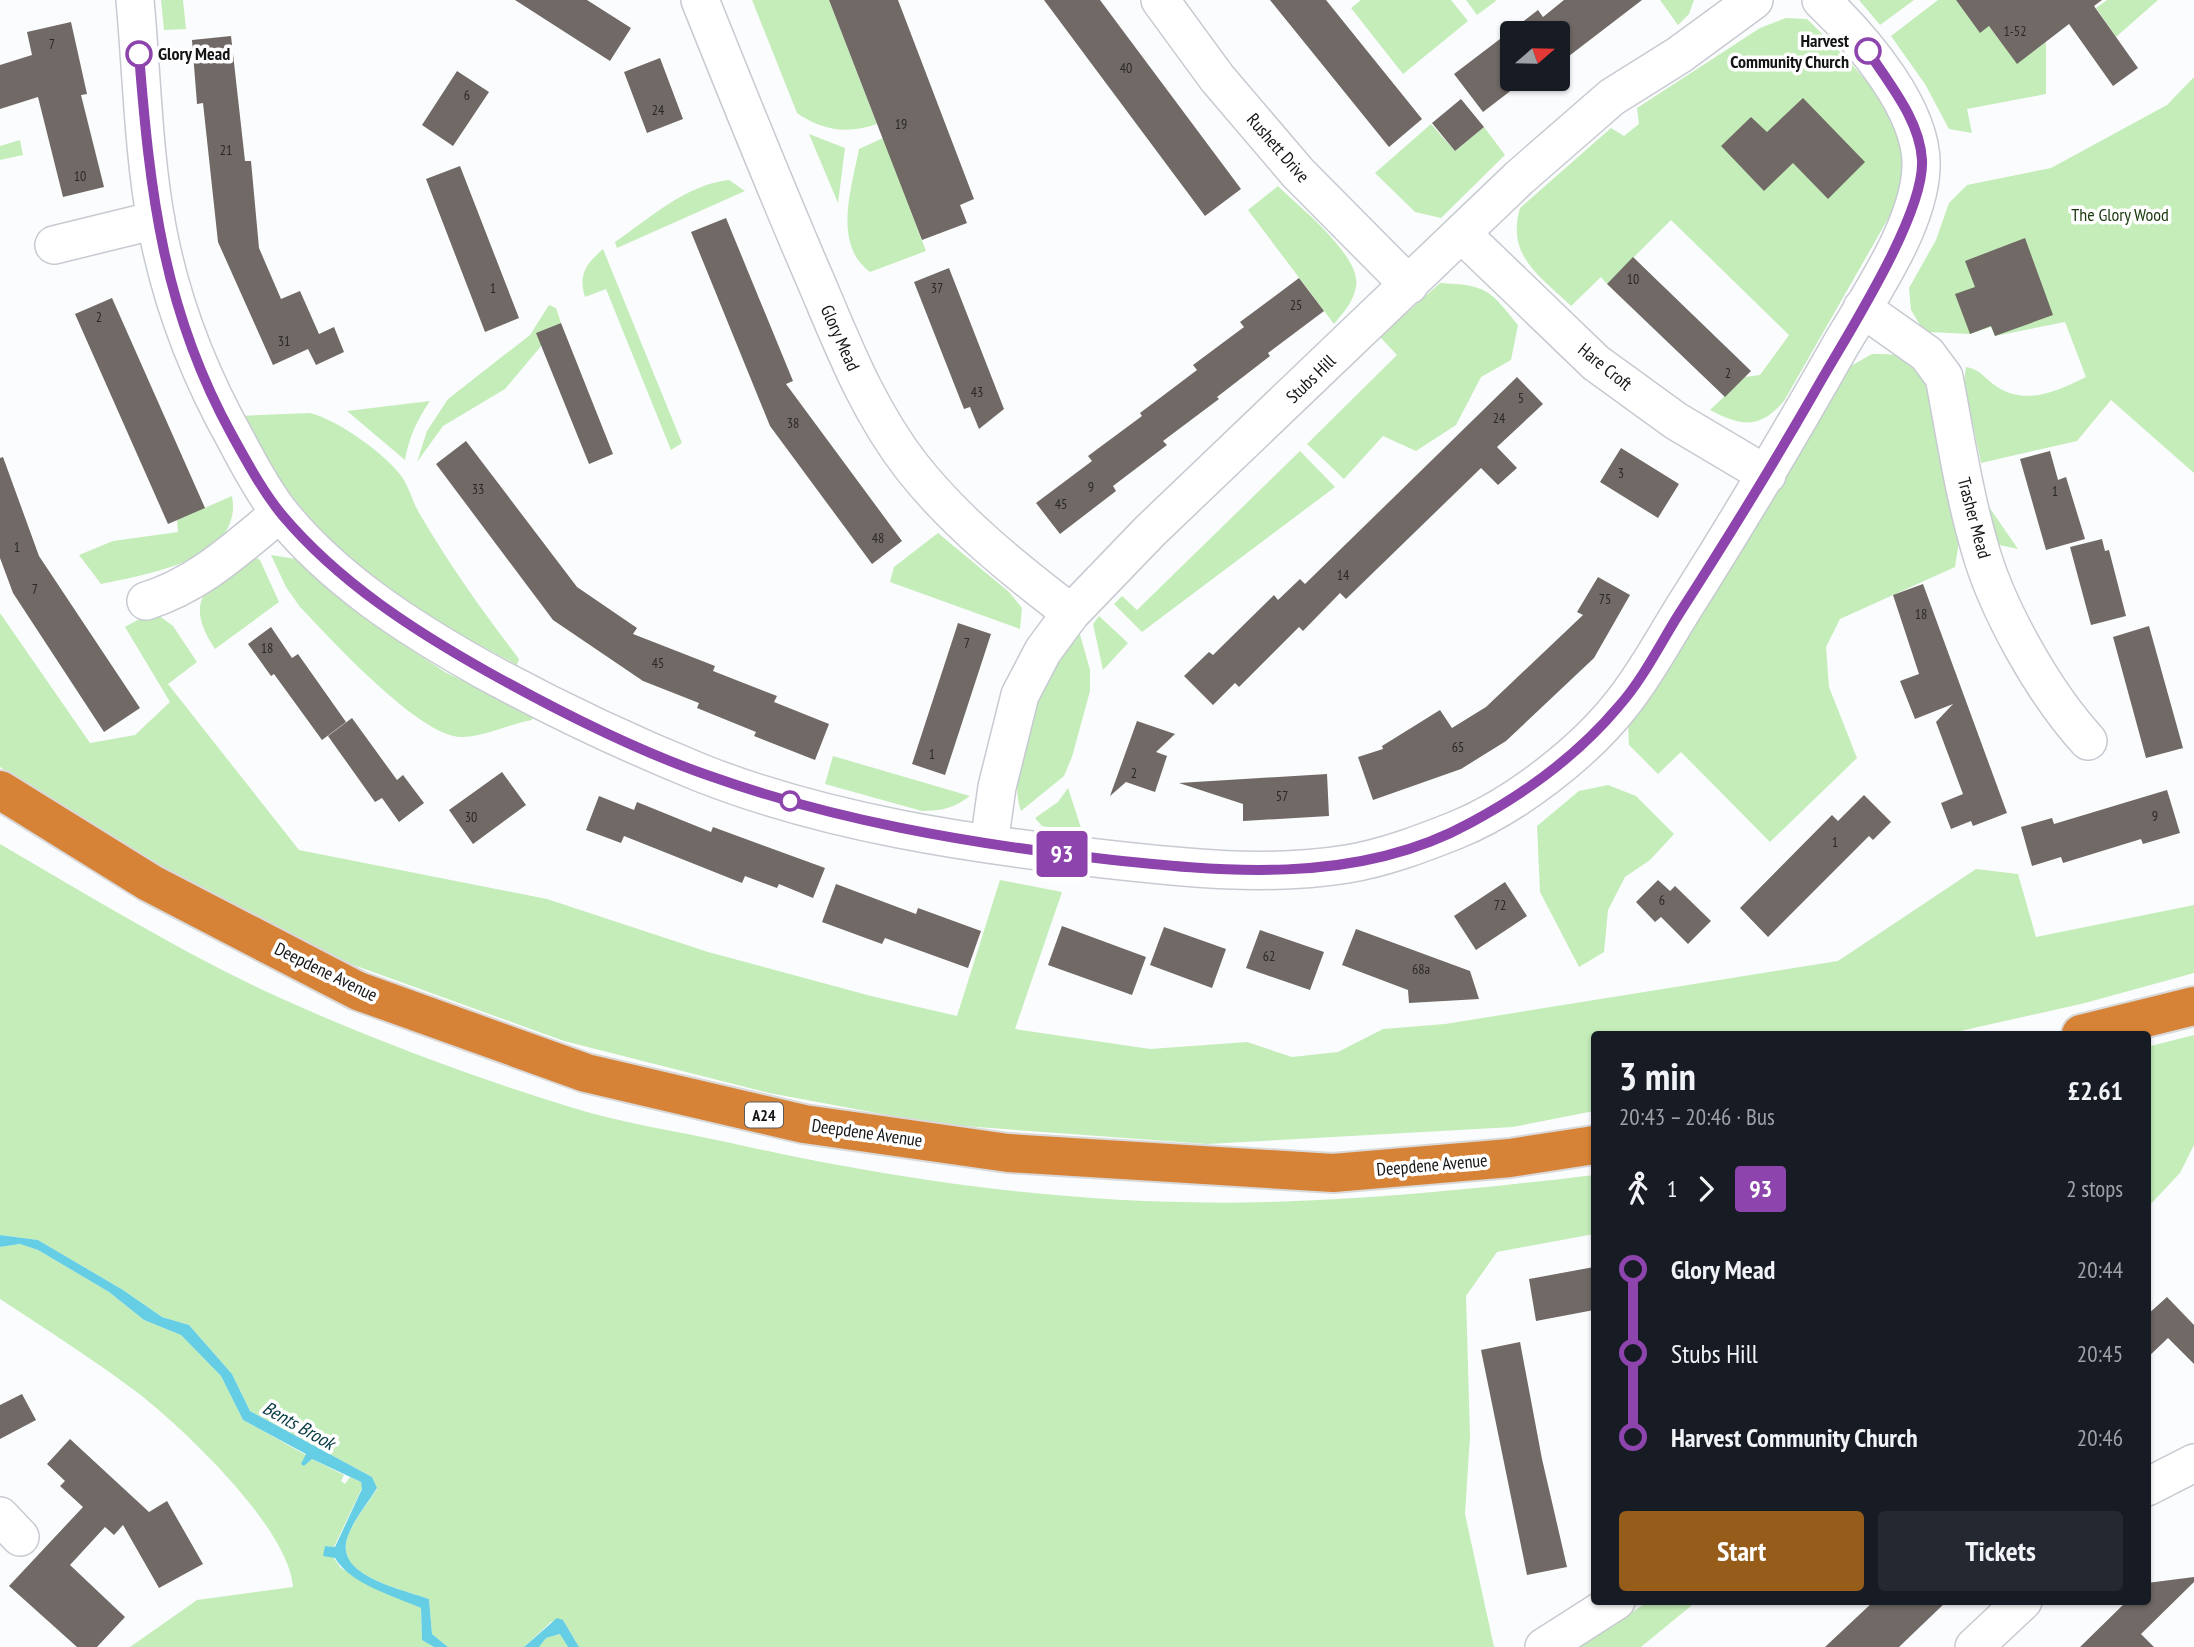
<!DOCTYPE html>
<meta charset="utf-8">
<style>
:root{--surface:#171b24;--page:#242831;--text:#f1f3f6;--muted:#9ea1a6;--accent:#965c19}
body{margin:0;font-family:"PT Sans Narrow",sans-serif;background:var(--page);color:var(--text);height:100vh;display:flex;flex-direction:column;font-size:26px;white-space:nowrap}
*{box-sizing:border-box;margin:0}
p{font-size:23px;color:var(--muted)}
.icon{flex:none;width:38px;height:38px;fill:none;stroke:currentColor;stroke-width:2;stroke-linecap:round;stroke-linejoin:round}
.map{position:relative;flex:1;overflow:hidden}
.drawer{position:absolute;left:1591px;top:1031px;width:560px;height:574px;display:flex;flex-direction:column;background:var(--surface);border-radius:7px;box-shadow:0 2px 5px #0004}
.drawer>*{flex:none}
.badge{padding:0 14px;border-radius:5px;font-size:24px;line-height:46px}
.needle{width:46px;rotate:70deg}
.tools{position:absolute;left:1500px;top:21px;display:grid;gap:14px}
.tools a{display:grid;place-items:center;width:70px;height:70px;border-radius:7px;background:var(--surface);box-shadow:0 2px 5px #0004;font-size:35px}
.map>.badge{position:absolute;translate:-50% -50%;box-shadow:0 0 0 4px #fff}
.legs{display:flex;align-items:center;gap:10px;height:77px;padding:0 28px;font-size:23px}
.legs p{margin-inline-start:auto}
.headline{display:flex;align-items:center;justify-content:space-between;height:119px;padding:0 28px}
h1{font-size:38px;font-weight:700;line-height:52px}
.action{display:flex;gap:14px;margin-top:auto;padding:14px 28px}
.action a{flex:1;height:80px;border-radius:7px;background:var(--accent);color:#fff;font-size:28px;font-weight:700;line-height:80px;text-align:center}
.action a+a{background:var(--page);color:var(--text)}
ul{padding:0 28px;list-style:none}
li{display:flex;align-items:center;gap:24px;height:84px;font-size:26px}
li i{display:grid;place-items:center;width:10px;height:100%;margin:0 9px;background:currentColor}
li i::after{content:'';width:18px;height:18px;margin:-9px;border:5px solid;border-radius:50%;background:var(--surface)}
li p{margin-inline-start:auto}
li:first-child i{background:linear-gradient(#0000 50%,currentColor 0)}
li:last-child i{background:linear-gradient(currentColor 50%,#0000 0)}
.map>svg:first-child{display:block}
</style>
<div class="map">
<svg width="2194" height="1647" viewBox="0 0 2194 1647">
<rect width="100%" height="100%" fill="#fafcfe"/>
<path fill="#c5edb9" d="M 161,0 L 183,0 L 186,29 L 164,30 Z
M 752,0 L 829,0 L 877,124 C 849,134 822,131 797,113 Z
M 1361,0 L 1451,0 L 1468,21 L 1403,74 L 1351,8 Z
M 1466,0 L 1497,0 L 1477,15 Z
M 1660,0 L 1694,0 L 1689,14 L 1678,25 Z
M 1859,0 L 1914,0 L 1880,25 Z
M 1938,0 L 1956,0 L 1980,32 L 1989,26 L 2017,63 L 2046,42 L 2046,94 L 1967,109 L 1972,133 L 1949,129 L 1925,84 L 1891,36 Z
M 2107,0 L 2158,0 L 2116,37 L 2096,8 Z
M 1786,18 L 1807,19 C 1832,43 1885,95 1896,127 C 1903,149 1903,173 1901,196 L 1784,401 C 1759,430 1741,426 1710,410 L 1745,377 L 1760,375 L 1789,335 L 1671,220 L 1607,284 L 1601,277 L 1571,306 C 1540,276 1506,256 1520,208 L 1611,128 L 1624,136 L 1639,124 L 1637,108 L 1760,28 Z
M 2194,77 L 2194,473 L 2111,400 L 2077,441 L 1981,463 L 1964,382 L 1966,367 C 1979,369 1983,376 1993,384 C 2024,407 2055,392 2086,377 L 2065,322 L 1995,336 L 1991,327 L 1970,334 L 1929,332 L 1920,325 L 1911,310 L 1909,288 L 1936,240 L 1949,203 L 1967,185 L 2051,168 L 2167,105 Z
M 1431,124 L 1455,151 L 1484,127 L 1505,155 L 1441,218 L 1415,212 L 1375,173 Z
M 809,134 L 845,148 L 838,203 Z
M 883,138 L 926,251 L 870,272 C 832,244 852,187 859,149 Z
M 20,140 L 23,155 L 0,160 L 0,146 Z
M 729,180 L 745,191 L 617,248 L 615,242 C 650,218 685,185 729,180 Z
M 1278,186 C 1299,207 1362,256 1356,287 C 1353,302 1344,312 1334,324 L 1248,210 Z
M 603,249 L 682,443 L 671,450 L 606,289 L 585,297 C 578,275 586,264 603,249 Z
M 1440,283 C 1487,285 1490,290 1518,325 L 1511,360 L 1481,377 L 1456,425 L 1416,451 L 1383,436 L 1344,479 L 1307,444 L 1397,355 L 1380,337 Z
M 549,305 L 556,308 L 561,323 L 537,333 L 542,345 L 505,389 L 443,426 L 417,462 L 427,431 L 448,399 L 530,335 Z
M 1872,354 C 1903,354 1912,355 1930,380 L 1961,528 L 1955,567 L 1840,619 L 1826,647 L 1829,687 L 1857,758 L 1770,842 L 1681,752 L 1658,774 L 1629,745 L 1628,724 L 1756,522 L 1849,367 Z
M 430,401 C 417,420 409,437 405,460 L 347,411 Z
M 310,413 C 336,419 386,454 402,477 C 410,489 413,504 421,516 C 450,566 484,613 519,659 L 517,665 C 467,637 409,612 365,574 C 313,528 273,475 237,416 Z
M 1300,451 L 1335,487 L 1142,632 L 1114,604 L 1122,596 L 1137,610 Z
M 232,496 C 244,560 147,574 101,584 L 79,555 L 113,541 L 178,532 L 177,520 Z
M 1987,504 L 2018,549 L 1990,543 Z
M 938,533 L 1009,592 L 1022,608 L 1020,629 L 890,582 L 894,567 Z
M 271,555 L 296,559 L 410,649 L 445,672 L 533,715 L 532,720 C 509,724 486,736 463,737 C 421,739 330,638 300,607 L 286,587 Z
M 255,557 L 260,560 L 279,602 L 215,649 C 180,596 211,583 255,557 Z
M 0,613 L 90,743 L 135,735 L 170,702 L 125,627 L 141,618 L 158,615 L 173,626 L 197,662 L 168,684 L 299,850 L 547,899 L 708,952 L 871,996 L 957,1016 L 1000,880 L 1062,892 L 1015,1029 L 1150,1049 L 1247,1042 L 1292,1057 L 1338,1052 L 1383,1029 L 1445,1024 L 1838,961 L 1976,869 L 2018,874 L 2036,937 L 2194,905 L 2194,973 L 2085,1003 L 1947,1034 L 1594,1034 L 1594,1111 L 1513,1127 L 1207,1144 L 936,1124 L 769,1093 L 564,1041 L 337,959 L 158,867 L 0,767 Z
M 1099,616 L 1128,643 L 1103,670 L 1093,624 Z
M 1079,631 L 1090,670 L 1090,691 L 1072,757 L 1064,776 L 1021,811 C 1007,773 1033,701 1052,666 C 1059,653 1070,642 1079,631 Z
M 833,756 L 970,796 C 954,808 942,811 922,811 L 825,784 Z
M 1608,785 L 1636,796 L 1674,834 L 1650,860 L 1625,877 L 1608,910 L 1604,952 L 1579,967 L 1540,892 L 1537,826 L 1579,791 Z
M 1068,788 L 1083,834 L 1042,826 L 1035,818 L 1058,802 Z
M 0,844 C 91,897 182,953 278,997 C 371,1039 470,1076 567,1106 C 620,1123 677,1131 731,1143 C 908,1183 1087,1207 1269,1202 C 1378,1199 1486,1188 1594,1175 L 1594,1234 L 1497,1252 L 1466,1296 L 1470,1436 L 1465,1514 L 1494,1647 L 579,1647 L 563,1620 L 551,1622 L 524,1647 L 448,1647 L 432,1634 L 429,1599 C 403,1589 332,1576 348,1536 C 354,1520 368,1503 377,1489 L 372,1477 L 250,1411 L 232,1374 L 189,1325 L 162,1317 L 123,1290 L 38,1240 L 0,1235 Z
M 2194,1035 L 2194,1145 L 2180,1173 L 2147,1208 L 2147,1047 Z
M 20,1244 L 38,1250 L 109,1292 L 144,1320 L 181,1335 L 221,1376 L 243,1420 L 306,1455 L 304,1466 L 312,1459 L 344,1475 L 341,1481 L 345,1484 L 350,1477 L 361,1482 L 362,1488 L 334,1547 L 325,1546 L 341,1568 L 355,1577 L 421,1608 L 422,1640 L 434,1647 L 130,1647 L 197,1600 L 293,1587 C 289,1528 184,1429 138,1393 C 94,1360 46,1329 0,1299 L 0,1247 Z
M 1649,1601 L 1697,1601 L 1641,1647 L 1579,1647 Z
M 561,1634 L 568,1647 L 539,1647 L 546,1638 Z"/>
<path fill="#65cee4" d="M 0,1235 L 38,1240 L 123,1290 L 162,1317 L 189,1325 L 232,1374 L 250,1411 L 372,1477 L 377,1488 C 368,1503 354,1519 348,1536 C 332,1576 403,1589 429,1599 L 432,1634 L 448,1647 L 434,1647 L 422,1640 L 421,1608 C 394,1596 350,1584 335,1558 L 323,1556 L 325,1546 L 335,1547 L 362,1489 L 361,1482 L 312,1459 L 304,1466 L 301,1464 L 306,1454 L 243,1420 L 221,1376 L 181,1335 L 144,1320 L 109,1292 L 38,1250 L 20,1244 L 0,1247 Z
M 557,1618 L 563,1620 L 579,1647 L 568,1647 L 560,1634 L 546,1638 L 539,1647 L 524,1647 Z"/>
<path fill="#706965" d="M 515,0 L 587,0 L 631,28 L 610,61 Z
M 829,0 L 898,0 L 974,199 L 960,205 L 967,223 L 922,240 Z
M 1044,0 L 1100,0 L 1241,189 L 1205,216 Z
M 1270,0 L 1326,0 L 1422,119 L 1389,147 Z
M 1564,0 L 1642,0 L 1569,56 L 1564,49 L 1558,54 L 1558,33 L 1512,33 L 1512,79 L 1526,79 L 1483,112 L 1454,74 L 1538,10 L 1543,17 Z
M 1956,0 L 2102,0 L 2094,6 L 2138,68 L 2113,86 L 2069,24 L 2017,64 L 1989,26 L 1980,33 Z
M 71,22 L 87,94 L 81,95 L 104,187 L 63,197 L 38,97 L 0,109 L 0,65 L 32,55 L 27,32 Z
M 231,36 L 245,161 L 251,161 L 259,248 L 281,299 L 300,291 L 319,334 L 334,327 L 344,352 L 316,365 L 308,349 L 273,365 L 218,242 L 203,103 L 197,104 L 192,40 Z
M 660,58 L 683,119 L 647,133 L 624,72 Z
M 457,71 L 489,92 L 453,146 L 422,125 Z
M 1803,98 L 1865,162 L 1828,199 L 1793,163 L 1764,191 L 1721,146 L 1751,117 L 1767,132 Z
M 1461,99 L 1484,127 L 1455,151 L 1432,123 Z
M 460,166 L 519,318 L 485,332 L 426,179 Z
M 726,218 L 793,381 L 786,384 L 902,541 L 872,564 L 770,426 L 691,232 Z
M 2025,238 L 2053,315 L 1995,336 L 1991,326 L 1970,334 L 1955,294 L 1975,287 L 1965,261 Z
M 1633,257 L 1751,371 L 1725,397 L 1607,284 Z
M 949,268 L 1004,409 L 979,429 L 970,407 L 964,409 L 914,282 Z
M 1299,278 L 1324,311 L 1268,353 L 1270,356 L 1217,397 L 1219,399 L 1163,441 L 1167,445 L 1113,486 L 1116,491 L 1060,534 L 1036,503 L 1092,461 L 1088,456 L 1142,416 L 1140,413 L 1197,370 L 1193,365 L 1244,327 L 1240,322 Z
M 112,298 L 205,508 L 168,524 L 75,314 Z
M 561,323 L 613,454 L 589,464 L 536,333 Z
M 1517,377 L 1543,404 L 1497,447 L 1517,468 L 1498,485 L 1481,468 L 1346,599 L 1340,593 L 1303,631 L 1299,627 L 1239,687 L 1235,683 L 1213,705 L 1184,676 L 1209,652 L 1213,655 L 1274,595 L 1278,600 L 1300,579 L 1305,584 Z
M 466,441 L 577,587 L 637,628 L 633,634 L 715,666 L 713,671 L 777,696 L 774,702 L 829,724 L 815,760 L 754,736 L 756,732 L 697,708 L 699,703 L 643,681 L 553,620 L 436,464 Z
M 1621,448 L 1679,484 L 1658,518 L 1600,482 Z
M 2050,451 L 2058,480 L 2066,477 L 2085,539 L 2046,550 L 2020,459 Z
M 3,457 L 39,556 L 140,708 L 104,732 L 13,593 L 0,558 L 0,458 Z
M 2102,539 L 2105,551 L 2109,550 L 2126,616 L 2091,625 L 2070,547 Z
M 1598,577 L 1630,595 L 1594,658 L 1506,741 L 1461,769 L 1373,800 L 1358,757 L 1383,749 L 1382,746 L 1440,710 L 1452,728 L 1486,707 L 1583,615 L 1577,612 Z
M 1923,584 L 2007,813 L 1973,826 L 1971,821 L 1951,829 L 1941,803 L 1963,794 L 1936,722 L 1953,704 L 1915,719 L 1900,681 L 1919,674 L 1893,595 Z
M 958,623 L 991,634 L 945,775 L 912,764 Z
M 2149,626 L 2183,748 L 2146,758 L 2113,637 Z
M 271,627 L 292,658 L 298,654 L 346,722 L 322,740 L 274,674 L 271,676 L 248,644 Z
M 352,718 L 397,780 L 403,775 L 424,803 L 399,822 L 382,798 L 375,802 L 328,736 Z
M 1137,721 L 1175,734 L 1156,752 L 1167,756 L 1155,792 L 1126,782 L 1110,796 Z
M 502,772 L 526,805 L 473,844 L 449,810 Z
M 1327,774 L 1329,816 L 1243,821 L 1243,804 L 1179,783 Z
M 2167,790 L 2180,833 L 2143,844 L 2141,839 L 2063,863 L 2061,857 L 2032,866 L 2021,827 L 2052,818 L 2054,824 Z
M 1864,795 L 1891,822 L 1873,840 L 1869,836 L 1768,937 L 1740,908 L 1832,815 L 1838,821 Z
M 599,796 L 634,810 L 637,802 L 711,832 L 713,827 L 825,868 L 813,898 L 779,884 L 777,888 L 745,876 L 742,883 L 624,836 L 621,843 L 586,830 Z
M 1658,880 L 1670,891 L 1675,886 L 1711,921 L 1688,944 L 1661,917 L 1655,922 L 1636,902 Z
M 1505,882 L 1527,916 L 1476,950 L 1454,916 Z
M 836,884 L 916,914 L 918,908 L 981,931 L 968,968 L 885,938 L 882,944 L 822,922 Z
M 1062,926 L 1146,957 L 1132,995 L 1048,965 Z
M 1164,927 L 1226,949 L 1212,988 L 1150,965 Z
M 1356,929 L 1470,971 L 1479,999 L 1409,1003 L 1408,990 L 1342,965 Z
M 1260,930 L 1324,952 L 1310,990 L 1246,968 Z
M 1594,1267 L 1594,1310 L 1536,1321 L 1529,1279 Z
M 2167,1297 L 2194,1325 L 2194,1364 L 2168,1338 L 2147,1358 L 2147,1315 Z
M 1520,1342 L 1542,1459 L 1567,1567 L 1527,1575 L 1481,1350 Z
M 22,1394 L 36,1420 L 0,1439 L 0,1405 Z
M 70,1439 L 149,1512 L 167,1501 L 203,1564 L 159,1588 L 123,1525 L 114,1535 L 105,1527 L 70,1565 L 125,1617 L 97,1647 L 77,1647 L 9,1586 L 83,1507 L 60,1486 L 65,1481 L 47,1464 Z
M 2194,1577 L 2194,1582 L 2141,1634 L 2154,1647 L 2080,1647 L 2127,1601 L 2147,1601 L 2147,1583 Z
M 1874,1601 L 1947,1601 L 1899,1647 L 1825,1647 Z"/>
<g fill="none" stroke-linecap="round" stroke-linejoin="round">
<defs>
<path id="street" d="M 135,0 C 142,76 143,152 157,227 C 171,302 199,374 236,440 C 249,465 263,491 280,513 C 334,580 409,628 482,669 C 553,708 627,743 701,773 C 828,823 970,844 1105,859 C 1185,868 1267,877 1347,864 C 1384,858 1421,844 1456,830 C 1515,806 1585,752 1624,701 C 1650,668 1670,628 1693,593 C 1744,512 1792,431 1839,348 C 1868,298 1919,226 1921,168 C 1924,110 1861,38 1821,0
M 700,0 C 738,95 776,190 817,284 C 844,348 869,412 912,467 C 956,523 1015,570 1071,613
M 1160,0 L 1217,78 L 1298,173 L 1409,285
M 1462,234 L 1596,363 L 1676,421 L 1767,475
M 54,245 L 156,220
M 1862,308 L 1927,354 L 1944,377 C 1955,433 1963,490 1979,545 C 1996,608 2044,693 2088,741
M 146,601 C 200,584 237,548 280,513
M 989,844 L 997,787 L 1020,695 L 1043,651 L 1071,613 L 1150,531 L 1519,178 L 1612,97 L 1679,55 L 1754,0
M 2147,1487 L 2194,1463
M 0,1516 L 20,1537
M 1544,1647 L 1616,1601
M 1974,1647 L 2023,1601"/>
<path id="highway" d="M 0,790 L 150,883 L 358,991 L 586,1073 L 804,1124 L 1008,1153 L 1333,1173 L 1510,1158 L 1594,1145
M 2081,1034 L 2194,1006"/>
</defs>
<use href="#street" stroke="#c7cad1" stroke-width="40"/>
<use href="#highway" stroke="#d9d9da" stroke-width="42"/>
<use href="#street" stroke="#fff" stroke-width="37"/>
<use href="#highway" stroke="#d78337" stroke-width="38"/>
</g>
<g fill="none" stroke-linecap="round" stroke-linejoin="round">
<defs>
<path id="line-1" d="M 139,54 C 150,193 163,310 232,435 C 247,462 263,492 283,516 C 339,582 413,630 488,672 C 558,711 634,750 710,776 C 834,820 966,843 1096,858 C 1220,872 1356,886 1470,823 C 1526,793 1578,755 1619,706 C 1643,679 1660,644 1679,614 C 1726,541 1771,468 1814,393 C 1843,341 1925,216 1922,160 C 1920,120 1889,84 1868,51"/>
</defs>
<use href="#line-1" stroke="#fff" stroke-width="16"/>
<use href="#line-1" stroke="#8e44ad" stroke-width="10"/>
</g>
<g fill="#fff" stroke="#8e44ad" stroke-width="3.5">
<circle cx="1868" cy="51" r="12"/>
<circle cx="139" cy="54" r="12"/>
<circle cx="790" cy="801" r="9"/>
</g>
<g text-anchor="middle" stroke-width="7" stroke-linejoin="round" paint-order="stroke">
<g font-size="14" fill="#2a292a">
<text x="2015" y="36">1-52</text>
<text x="52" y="49">7</text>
<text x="1126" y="73">40</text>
<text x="467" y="100">6</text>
<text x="658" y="115">24</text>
<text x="901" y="129">19</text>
<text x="226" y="155">21</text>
<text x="80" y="181">10</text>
<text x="1633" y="284">10</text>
<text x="493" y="293">1</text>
<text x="937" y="293">37</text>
<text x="1296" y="310">25</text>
<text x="99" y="322">2</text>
<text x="284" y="346">31</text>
<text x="1728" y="378">2</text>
<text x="977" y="397">43</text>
<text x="1521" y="403">5</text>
<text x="1499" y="423">24</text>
<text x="793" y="428">38</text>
<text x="1621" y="478">3</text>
<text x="1091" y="492">9</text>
<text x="478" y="494">33</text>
<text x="2055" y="496">1</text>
<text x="1061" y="509">45</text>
<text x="878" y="543">48</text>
<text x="17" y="552">1</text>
<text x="1343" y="580">14</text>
<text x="35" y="594">7</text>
<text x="1605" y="604">75</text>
<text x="1921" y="619">18</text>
<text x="967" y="648">7</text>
<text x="267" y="653">18</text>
<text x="658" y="668">45</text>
<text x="1458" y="752">65</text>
<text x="932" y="759">1</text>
<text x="1134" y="778">2</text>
<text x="1282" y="801">57</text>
<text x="2155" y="821">9</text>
<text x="471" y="822">30</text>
<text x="1835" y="847">1</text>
<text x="1662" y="905">6</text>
<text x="1500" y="910">72</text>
<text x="1269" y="961">62</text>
<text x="1421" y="974">68a</text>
</g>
<rect fill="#fff" stroke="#5a5a5c" stroke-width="2" x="745" y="1102.5" width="38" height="25" rx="5"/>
<g font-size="16" font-weight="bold" fill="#131416">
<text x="764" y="1121">A24</text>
</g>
<g font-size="18" font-weight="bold" fill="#131416" stroke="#fff" text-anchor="end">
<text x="1849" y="47">Harvest<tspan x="1849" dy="21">Community Church</tspan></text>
<text x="158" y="60" text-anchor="start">Glory Mead</text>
</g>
<g font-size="18" fill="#131416" stroke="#fff">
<text transform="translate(1278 148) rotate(49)" y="6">Rushett Drive</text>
<text transform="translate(840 338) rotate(66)" y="6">Glory Mead</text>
<text transform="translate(1605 367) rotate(39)" y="6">Hare Croft</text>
<text transform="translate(1311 379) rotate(-44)" y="6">Stubs Hill</text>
<text transform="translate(1974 518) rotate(75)" y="6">Trasher Mead</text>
<text transform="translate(326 972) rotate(26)" y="6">Deepdene Avenue</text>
<text transform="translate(867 1133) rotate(8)" y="6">Deepdene Avenue</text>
<text transform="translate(1432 1165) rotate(-5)" y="6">Deepdene Avenue</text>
</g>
<g font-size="18" fill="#1a390e" stroke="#fff">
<text x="2120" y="221">The Glory Wood</text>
</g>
<g font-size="19" font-style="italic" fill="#073a43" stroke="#fff">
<text transform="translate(299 1425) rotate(29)" y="7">Bents Brook</text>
</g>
</g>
</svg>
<div class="tools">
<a><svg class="needle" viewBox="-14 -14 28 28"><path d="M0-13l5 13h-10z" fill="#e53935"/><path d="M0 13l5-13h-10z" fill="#9ea1a6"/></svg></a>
</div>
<b class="badge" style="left:1062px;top:854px;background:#8e44ad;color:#fff">93</b>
<section class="drawer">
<div class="headline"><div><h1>3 min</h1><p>20:43 – 20:46 · Bus</p></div><b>£2.61</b></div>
<div class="legs"><svg class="icon" aria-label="walk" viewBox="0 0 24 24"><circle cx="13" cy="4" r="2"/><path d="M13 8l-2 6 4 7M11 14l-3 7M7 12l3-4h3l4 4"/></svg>1<svg class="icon" aria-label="forward" viewBox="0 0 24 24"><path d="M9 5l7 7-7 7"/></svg><b class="badge" style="background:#8e44ad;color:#fff">93</b><p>2 stops</p></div>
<ul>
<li><i style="color:#8e44ad"></i><b>Glory Mead</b><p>20:44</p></li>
<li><i style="color:#8e44ad"></i><span>Stubs Hill</span><p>20:45</p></li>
<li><i style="color:#8e44ad"></i><b>Harvest Community Church</b><p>20:46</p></li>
</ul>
<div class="action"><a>Start</a><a>Tickets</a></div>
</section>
</div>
